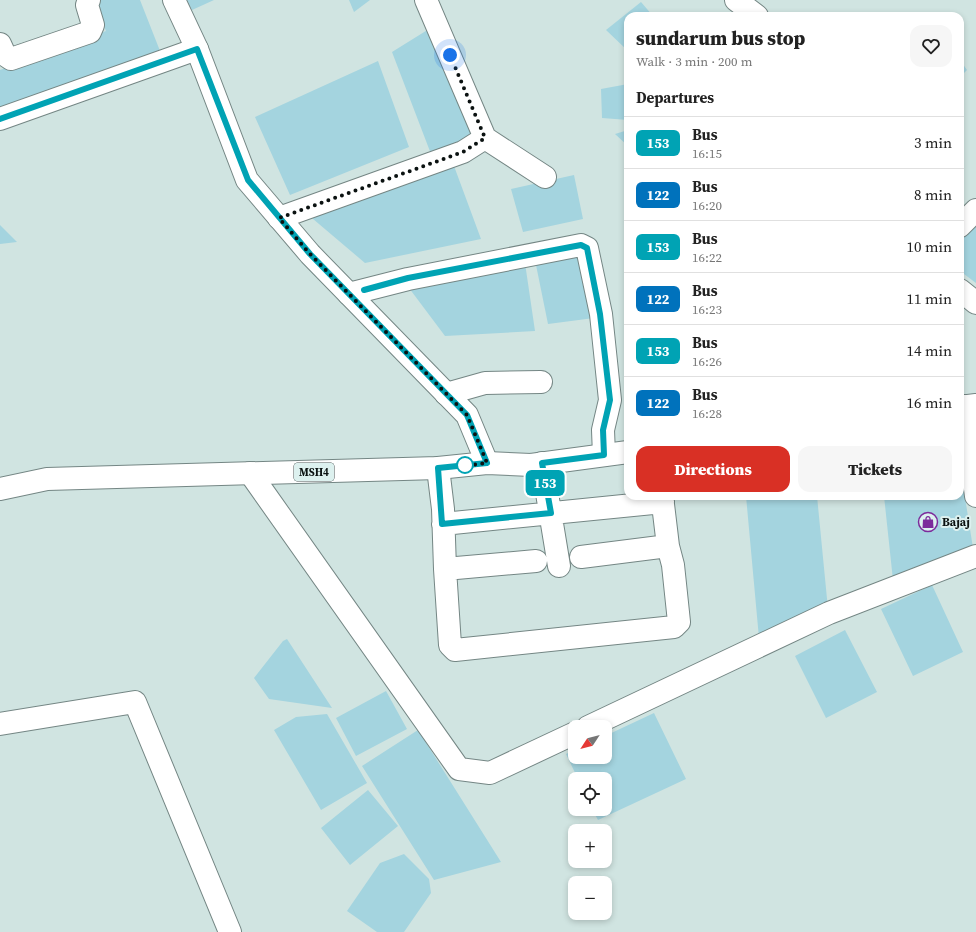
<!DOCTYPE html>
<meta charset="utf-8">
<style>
:root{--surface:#fff;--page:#f6f6f6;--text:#222;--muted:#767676;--line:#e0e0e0;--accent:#d93025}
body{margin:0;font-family:"Source Serif 4",serif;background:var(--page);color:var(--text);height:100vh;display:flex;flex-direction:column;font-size:15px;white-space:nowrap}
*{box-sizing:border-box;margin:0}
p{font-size:13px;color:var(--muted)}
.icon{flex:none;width:22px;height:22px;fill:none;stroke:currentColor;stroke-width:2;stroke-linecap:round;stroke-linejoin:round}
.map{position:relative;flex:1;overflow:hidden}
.panel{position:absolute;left:624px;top:12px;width:340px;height:488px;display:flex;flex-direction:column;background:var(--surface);border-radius:12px;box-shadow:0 2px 6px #0003}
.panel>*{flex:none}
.badge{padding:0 8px;border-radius:6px;font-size:14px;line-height:26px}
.needle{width:26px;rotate:234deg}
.controls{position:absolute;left:568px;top:720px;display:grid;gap:8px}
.controls a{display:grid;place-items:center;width:44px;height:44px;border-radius:8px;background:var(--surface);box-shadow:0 2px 6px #0003;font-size:20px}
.you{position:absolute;width:20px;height:20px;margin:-10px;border:3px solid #fff;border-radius:50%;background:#1a73e8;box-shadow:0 0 0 6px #1a73e833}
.map>.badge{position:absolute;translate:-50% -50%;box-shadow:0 0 0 2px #fff}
h2{padding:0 12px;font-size:15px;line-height:36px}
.round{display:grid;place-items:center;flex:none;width:42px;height:42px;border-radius:12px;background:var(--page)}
.summary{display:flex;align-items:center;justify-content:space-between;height:68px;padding:0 12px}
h1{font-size:19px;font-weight:800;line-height:30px}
.cta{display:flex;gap:8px;margin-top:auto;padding:8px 12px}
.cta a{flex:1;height:46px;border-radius:12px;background:var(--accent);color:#fff;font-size:16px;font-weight:800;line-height:46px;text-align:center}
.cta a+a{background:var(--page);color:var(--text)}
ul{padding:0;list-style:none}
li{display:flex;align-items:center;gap:12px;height:52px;padding:0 12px;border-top:1px solid var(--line)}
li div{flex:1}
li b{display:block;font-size:15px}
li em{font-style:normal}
li .badge{min-width:44px;font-weight:700;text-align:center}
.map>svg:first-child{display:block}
</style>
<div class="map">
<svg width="976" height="932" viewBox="0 0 976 932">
<rect width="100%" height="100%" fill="#d0e4e1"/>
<path fill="#a4d4df" d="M 99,0 L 140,0 L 162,56 L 0,113 L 0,70 L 106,31 L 93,3 Z
M 187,0 L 214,0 L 192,10 Z
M 349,0 L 370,0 L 354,12 Z
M 641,2 L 653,16 L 628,16 L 628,51 L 606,30 Z
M 429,29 L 474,138 L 431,154 L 392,52 Z
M 960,60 L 967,70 L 960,77 Z
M 378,61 L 409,147 L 290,195 L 255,117 Z
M 628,84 L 628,120 L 602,118 L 601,89 Z
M 628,130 L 628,146 L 615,134 Z
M 454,166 L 481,239 L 365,263 L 306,213 Z
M 574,175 L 583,219 L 523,232 L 511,189 Z
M 976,215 L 976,283 L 960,271 L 960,230 Z
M 0,225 L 17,242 L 0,244 Z
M 581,250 L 594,318 L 548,324 L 535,260 Z
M 525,263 L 535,331 L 445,336 L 406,284 Z
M 960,466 L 973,548 L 893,580 L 884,496 L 960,496 Z
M 746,496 L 817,496 L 828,609 L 759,638 Z
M 932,585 L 963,652 L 913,676 L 881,609 Z
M 845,630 L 877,692 L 826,718 L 795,656 Z
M 287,639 L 332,708 L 269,699 L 254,678 L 283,641 Z
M 386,691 L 407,729 L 356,756 L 336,718 Z
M 654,713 L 686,779 L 598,820 L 592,809 L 605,809 L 605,779 L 578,779 L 566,754 L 575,750 L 575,757 L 605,757 L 605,736 Z
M 327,714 L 367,783 L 321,810 L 274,730 L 296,717 Z
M 418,730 L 501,862 L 434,880 L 362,766 Z
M 368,790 L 398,826 L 350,865 L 321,828 Z
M 404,854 L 429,879 L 431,893 L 404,932 L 377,932 L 347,911 L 380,863 Z"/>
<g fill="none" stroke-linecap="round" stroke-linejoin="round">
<defs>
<path id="minor" d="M 736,0 L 757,16
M 0,44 L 5,55 L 11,59 L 90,32 L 93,25 L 87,5 L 89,0
M 0,119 L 197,49
M 485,138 L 545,177
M 279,218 L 463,152 L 485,138 L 426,0
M 960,226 L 976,210
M 960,290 L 976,303
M 349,294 L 408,279 L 581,245 L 587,248 L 601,314 L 610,400 L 603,430 L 604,455
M 446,394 L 485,383 L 541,382
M 964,406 L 976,496
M 542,463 L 559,566
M 438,468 L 443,509 L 445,569 L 536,561
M 250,473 L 459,769 L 490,773 L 575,733
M 443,524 L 663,502
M 581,557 L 668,546 L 662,496
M 445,569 L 450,645 L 455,650 L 674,627 L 679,622 L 673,565 L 668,546
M 0,724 L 135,702 L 230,932
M 588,727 L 829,613 L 976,556"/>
<path id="tertiary" d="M 174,0 L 197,49 L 247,180 L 310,254 L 467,415 L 487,463"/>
<path id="primary" d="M 960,407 L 976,405
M 0,489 L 47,479 L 438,468 L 487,463 L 531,465 L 628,452"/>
</defs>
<use href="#minor" stroke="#748684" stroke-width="24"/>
<use href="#tertiary" stroke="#748684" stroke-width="24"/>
<use href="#primary" stroke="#748684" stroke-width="24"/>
<use href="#minor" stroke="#fff" stroke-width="22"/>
<use href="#tertiary" stroke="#fff" stroke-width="22"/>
<use href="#primary" stroke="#fff" stroke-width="22"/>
</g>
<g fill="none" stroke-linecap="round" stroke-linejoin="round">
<defs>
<path id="line" d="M 0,119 L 197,49 L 248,180 L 310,254 L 467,415 L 487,463 L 438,468 L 442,524 L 551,513 L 542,463 L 604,455 L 603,430 L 610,400 L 600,314 L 587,248 L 581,245 L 408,278 L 364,290"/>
</defs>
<use href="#line" stroke="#fff" stroke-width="9"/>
<use href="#line" stroke="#00a3b4" stroke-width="6"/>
<path stroke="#0b1211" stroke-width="4" stroke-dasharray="0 7.2" d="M 450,55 L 485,138 L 463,152 L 279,218 L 310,254 L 467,415 L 487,463 L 462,466 L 465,465"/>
</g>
<defs>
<symbol id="shop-ring" viewBox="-11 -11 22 22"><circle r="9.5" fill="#ddf1ef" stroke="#7c2b9b" stroke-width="1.5"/><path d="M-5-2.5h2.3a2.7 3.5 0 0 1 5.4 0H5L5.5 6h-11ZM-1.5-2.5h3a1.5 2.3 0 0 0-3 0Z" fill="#7c2b9b"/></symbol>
</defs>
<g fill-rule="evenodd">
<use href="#shop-ring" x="917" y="511" width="22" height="22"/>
</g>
<circle fill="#fff" stroke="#00a3b4" stroke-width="2" cx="465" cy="465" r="8"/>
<g text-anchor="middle" stroke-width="4" stroke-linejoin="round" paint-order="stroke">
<rect fill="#ddf1ef" stroke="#4a5554" stroke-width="1" x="294" y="463" width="40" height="18" rx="3"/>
<g font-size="11" font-weight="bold" fill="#0b1211">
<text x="314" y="476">MSH4</text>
</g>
<g font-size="12" font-weight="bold" fill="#0b1211" stroke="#ddf1ef" text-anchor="start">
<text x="942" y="526">Bajaj</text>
</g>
</g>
</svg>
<div class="controls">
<a><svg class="needle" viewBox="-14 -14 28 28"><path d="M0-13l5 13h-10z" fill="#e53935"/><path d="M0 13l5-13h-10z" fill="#767676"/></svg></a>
<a><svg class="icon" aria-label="locate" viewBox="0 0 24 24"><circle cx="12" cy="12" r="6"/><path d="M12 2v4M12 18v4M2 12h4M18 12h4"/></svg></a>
<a>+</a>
<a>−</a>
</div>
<div class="you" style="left:450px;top:55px"></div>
<b class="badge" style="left:545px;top:483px;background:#00a3b4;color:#fff">153</b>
<section class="panel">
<div class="summary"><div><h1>sundarum bus stop</h1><p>Walk · 3 min · 200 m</p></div><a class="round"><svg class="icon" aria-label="heart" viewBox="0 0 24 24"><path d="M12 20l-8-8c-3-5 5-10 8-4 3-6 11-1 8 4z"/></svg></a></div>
<h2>Departures</h2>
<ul>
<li><span class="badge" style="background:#00a3b4;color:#fff">153</span><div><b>Bus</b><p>16:15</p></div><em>3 min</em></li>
<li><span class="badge" style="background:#0072bc;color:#fff">122</span><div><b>Bus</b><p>16:20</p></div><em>8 min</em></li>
<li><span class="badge" style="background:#00a3b4;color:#fff">153</span><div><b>Bus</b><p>16:22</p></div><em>10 min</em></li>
<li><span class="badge" style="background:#0072bc;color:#fff">122</span><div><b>Bus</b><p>16:23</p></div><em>11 min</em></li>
<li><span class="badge" style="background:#00a3b4;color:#fff">153</span><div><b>Bus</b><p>16:26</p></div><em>14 min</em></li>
<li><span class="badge" style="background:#0072bc;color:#fff">122</span><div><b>Bus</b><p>16:28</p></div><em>16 min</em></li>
</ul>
<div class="cta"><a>Directions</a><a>Tickets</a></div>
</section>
</div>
